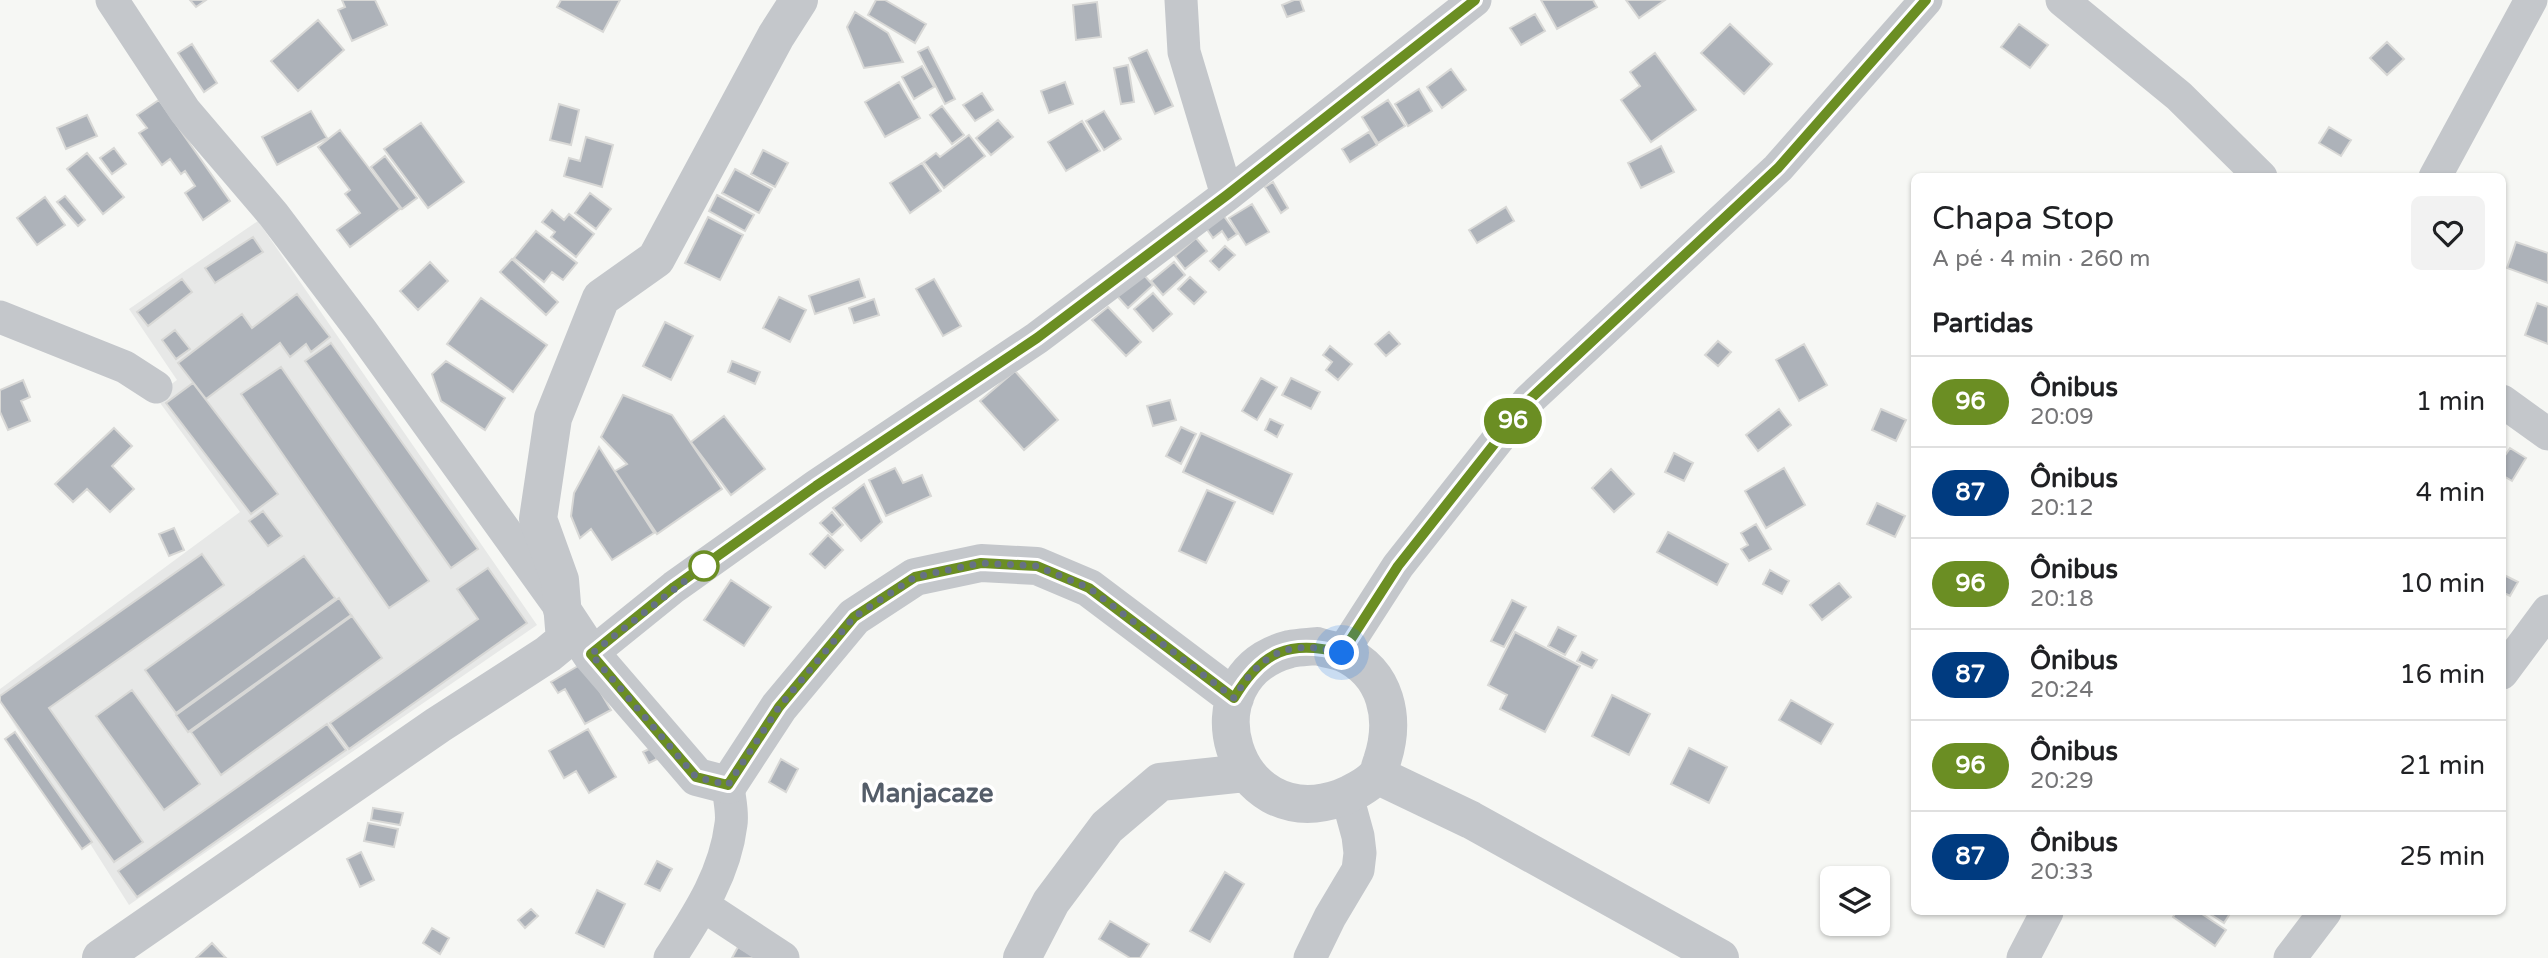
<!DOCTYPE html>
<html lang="pt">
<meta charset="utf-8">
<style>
:root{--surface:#fff;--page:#f2f2f2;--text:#202124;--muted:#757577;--line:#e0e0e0}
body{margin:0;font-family:"Varela Round",sans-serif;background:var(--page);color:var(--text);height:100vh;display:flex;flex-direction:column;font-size:26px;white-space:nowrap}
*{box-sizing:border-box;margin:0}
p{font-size:23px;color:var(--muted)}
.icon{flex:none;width:38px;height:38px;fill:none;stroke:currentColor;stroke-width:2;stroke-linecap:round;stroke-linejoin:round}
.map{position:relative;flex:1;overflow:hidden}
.sheet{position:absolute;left:1911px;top:173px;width:595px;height:742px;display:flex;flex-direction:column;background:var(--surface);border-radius:10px;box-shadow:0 2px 5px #0004}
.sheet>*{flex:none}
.badge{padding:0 14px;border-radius:23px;font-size:24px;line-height:46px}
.tools{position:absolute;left:1820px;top:866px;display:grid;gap:14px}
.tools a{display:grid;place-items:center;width:70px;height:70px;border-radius:10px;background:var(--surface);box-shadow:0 2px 5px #0004;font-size:35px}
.you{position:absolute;width:35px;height:35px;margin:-18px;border:5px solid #fff;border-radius:50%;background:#1a73e8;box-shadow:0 0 0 10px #1a73e833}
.map>.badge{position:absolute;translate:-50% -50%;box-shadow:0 0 0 4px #fff}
h2{padding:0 21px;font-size:26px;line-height:63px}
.round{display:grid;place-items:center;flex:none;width:74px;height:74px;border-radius:10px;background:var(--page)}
.head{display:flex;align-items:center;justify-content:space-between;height:119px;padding:0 21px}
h1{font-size:33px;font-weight:600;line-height:52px}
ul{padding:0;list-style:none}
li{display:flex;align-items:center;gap:21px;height:91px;padding:0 21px;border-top:2px solid var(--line)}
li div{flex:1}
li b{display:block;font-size:26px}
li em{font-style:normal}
li .badge{min-width:77px;font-weight:700;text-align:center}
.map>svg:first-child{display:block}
</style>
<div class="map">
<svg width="2548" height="958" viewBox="0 0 2548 958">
<rect width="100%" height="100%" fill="#f6f7f4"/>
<path fill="#e7e8e7" d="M 258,221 L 537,625 L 129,905 L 0,702 L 0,689 L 240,512 L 155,396 L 177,380 L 129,309 Z"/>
<path fill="#adb2b9" stroke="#d8d8d6" stroke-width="2" d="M 190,0 L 206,0 L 196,7 Z
M 342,0 L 375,0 L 387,25 L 352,41 L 338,10 L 345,7 Z
M 561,0 L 620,0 L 603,32 L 557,7 Z
M 876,0 L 885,0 L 926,24 L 915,43 L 868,15 Z
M 1294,0 L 1300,0 L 1304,11 L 1287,17 L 1282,5 Z
M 1541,0 L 1593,0 L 1597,7 L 1557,29 Z
M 1626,0 L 1665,0 L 1639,18 Z
M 1097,2 L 1101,37 L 1076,40 L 1073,5 Z
M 855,12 L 888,33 L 903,62 L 864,68 L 847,27 Z
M 1535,14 L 1545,31 L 1521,45 L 1510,28 Z
M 318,20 L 344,50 L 298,91 L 271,61 Z
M 1730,24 L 1772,64 L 1744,94 L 1701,53 Z
M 2019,24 L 2048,45 L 2030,68 L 2001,47 Z
M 2387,42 L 2404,59 L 2387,75 L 2370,58 Z
M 192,44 L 217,83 L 204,92 L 178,53 Z
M 928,47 L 955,99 L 945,104 L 918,52 Z
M 1147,50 L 1173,106 L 1155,114 L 1129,58 Z
M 1655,53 L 1696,110 L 1651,142 L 1621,100 L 1640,86 L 1630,72 Z
M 1128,65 L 1134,102 L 1121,104 L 1114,68 Z
M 922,66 L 934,87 L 914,99 L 902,77 Z
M 1451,69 L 1466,90 L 1442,108 L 1427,87 Z
M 899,82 L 920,118 L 885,137 L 865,102 Z
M 1065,82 L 1073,104 L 1049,113 L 1041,91 Z
M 1419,89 L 1432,111 L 1408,126 L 1395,104 Z
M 982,93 L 993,110 L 975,121 L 963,105 Z
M 159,100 L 230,201 L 203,220 L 185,193 L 195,186 L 185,171 L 181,174 L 170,159 L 162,165 L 139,133 L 147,128 L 137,115 Z
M 1388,100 L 1405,126 L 1378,143 L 1362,117 Z
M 559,104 L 579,110 L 571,145 L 550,140 Z
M 942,106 L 964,135 L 952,144 L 930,115 Z
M 311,111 L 327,138 L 277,165 L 262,137 Z
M 1104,111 L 1121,139 L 1104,150 L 1086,121 Z
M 87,115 L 97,136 L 66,149 L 57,128 Z
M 998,120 L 1013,137 L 991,155 L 976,138 Z
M 1082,121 L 1100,151 L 1066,171 L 1048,142 Z
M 421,123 L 464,182 L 428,208 L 384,149 Z
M 2329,127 L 2351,140 L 2341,156 L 2319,143 Z
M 340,130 L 400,209 L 350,247 L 337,230 L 360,213 L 345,194 L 350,190 L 318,147 Z
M 1369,132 L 1377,145 L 1350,162 L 1342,149 Z
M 969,135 L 985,156 L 944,188 L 924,162 L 936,153 L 940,157 Z
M 586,137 L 613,145 L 602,187 L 564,176 L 569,158 L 580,161 Z
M 1661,146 L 1674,172 L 1641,188 L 1628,163 Z
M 114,148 L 126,164 L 112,174 L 100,158 Z
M 763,150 L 788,163 L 775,187 L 751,174 Z
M 87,153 L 124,197 L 103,214 L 67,169 Z
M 385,156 L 417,198 L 402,209 L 371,167 Z
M 922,163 L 941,191 L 910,213 L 890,183 Z
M 735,169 L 772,189 L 759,213 L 722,193 Z
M 1273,182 L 1288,208 L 1281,213 L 1265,187 Z
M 590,193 L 611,209 L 596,229 L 575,213 Z
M 717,195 L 754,215 L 745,231 L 709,211 Z
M 65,196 L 85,220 L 78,226 L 57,202 Z
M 45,197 L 65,225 L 37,245 L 17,218 Z
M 1252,204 L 1269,232 L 1246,245 L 1229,218 Z
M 1506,207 L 1514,221 L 1477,243 L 1469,230 Z
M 552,210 L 564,220 L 569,214 L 594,234 L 576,257 L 551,237 L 555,232 L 542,222 Z
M 1223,215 L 1237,234 L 1228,240 L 1222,231 L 1213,238 L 1206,228 Z
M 708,217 L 743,235 L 720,280 L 685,263 Z
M 536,231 L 577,263 L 563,280 L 552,272 L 544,282 L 514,258 Z
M 253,237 L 263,252 L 215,283 L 205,268 Z
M 1196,238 L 1207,251 L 1185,269 L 1175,256 Z
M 2516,242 L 2548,253 L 2548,283 L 2507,268 Z
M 1225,246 L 1235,255 L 1219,270 L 1210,261 Z
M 512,259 L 558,302 L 546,315 L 500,272 Z
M 430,262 L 448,281 L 418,310 L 400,291 Z
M 1174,262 L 1185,275 L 1163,295 L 1151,281 Z
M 1142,273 L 1153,285 L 1128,308 L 1117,296 Z
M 1190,277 L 1206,292 L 1194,304 L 1178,289 Z
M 182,279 L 192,292 L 148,326 L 137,312 Z
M 859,279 L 865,297 L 815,314 L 809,296 Z
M 934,279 L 961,326 L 943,336 L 916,289 Z
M 1153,293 L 1172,314 L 1153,331 L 1134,309 Z
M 297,294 L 330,337 L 311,352 L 306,344 L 290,357 L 280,343 L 206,399 L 178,363 L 242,314 L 252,328 Z
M 779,297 L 806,310 L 790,342 L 763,328 Z
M 481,298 L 547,345 L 513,392 L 447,344 Z
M 874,299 L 879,315 L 854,323 L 849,308 Z
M 2537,303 L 2548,307 L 2548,344 L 2525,335 Z
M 1108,307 L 1141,342 L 1126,356 L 1092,320 Z
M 665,322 L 693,336 L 671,380 L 643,366 Z
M 175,330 L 190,349 L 176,359 L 162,340 Z
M 1389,332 L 1400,344 L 1386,356 L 1375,344 Z
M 1718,341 L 1731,352 L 1718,366 L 1705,355 Z
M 331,343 L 478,549 L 451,568 L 305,361 Z
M 1804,344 L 1827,385 L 1799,401 L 1776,360 Z
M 1330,346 L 1352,364 L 1338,380 L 1326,370 L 1332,362 L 1323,355 Z
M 446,361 L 505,398 L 485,430 L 441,401 L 432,374 Z
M 732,361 L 760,372 L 755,384 L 728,372 Z
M 281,367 L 429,581 L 389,608 L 241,394 Z
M 1015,371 L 1058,420 L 1024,450 L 980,401 Z
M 1261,378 L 1277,387 L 1257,420 L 1242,411 Z
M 1291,378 L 1320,392 L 1311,409 L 1282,395 Z
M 23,380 L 30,397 L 21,401 L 30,421 L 8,430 L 0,412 L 0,390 Z
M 193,383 L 278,494 L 251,514 L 166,403 Z
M 623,395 L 672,415 L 722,489 L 657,534 L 615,471 L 627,464 L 601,437 Z
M 1170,400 L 1176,420 L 1153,426 L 1147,406 Z
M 1779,409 L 1791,425 L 1758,451 L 1746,435 Z
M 1881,409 L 1906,420 L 1896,441 L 1872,430 Z
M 724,416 L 765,469 L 731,495 L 691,442 Z
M 1270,419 L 1283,425 L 1277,437 L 1265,430 Z
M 1181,427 L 1196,434 L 1181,464 L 1166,456 Z
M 114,428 L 132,446 L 112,466 L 134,489 L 110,512 L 87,489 L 73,502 L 55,484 Z
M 1201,433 L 1292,474 L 1273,514 L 1183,472 Z
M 599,447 L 654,533 L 612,560 L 591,529 L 580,538 L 571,516 L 574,493 Z
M 2510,448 L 2526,458 L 2512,481 L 2502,475 L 2502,460 Z
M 1674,453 L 1693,463 L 1684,481 L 1665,472 Z
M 895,468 L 903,483 L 922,475 L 931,496 L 886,516 L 869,480 Z
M 1784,468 L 1805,505 L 1766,528 L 1745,491 Z
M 1611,469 L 1634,494 L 1614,512 L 1592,488 Z
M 864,484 L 882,522 L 861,541 L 833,508 Z
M 1207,490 L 1235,502 L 1206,563 L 1179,551 Z
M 1877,503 L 1905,516 L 1895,537 L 1867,524 Z
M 263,511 L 282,536 L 268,546 L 249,521 Z
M 832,512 L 843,525 L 832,535 L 820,523 Z
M 1756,524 L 1771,549 L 1749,561 L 1741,549 L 1748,545 L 1741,533 Z
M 174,528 L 184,550 L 169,556 L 159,534 Z
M 1668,532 L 1728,564 L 1717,585 L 1657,552 Z
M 828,535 L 843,550 L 825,568 L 810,554 Z
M 202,554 L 224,585 L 49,708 L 143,842 L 114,862 L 0,701 L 0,696 Z
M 304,556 L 335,598 L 176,713 L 145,670 Z
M 488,568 L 527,623 L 349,749 L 330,723 L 478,619 L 457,589 Z
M 1770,570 L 1789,581 L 1782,594 L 1763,584 Z
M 2502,574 L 2518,582 L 2510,596 L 2502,592 Z
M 731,580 L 771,607 L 744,646 L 704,620 Z
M 1839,583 L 1851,597 L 1822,620 L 1810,605 Z
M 339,598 L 351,615 L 188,732 L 176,715 Z
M 1512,600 L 1526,607 L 1504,647 L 1491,641 Z
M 352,616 L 382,658 L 221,775 L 191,732 Z
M 1558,627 L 1576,636 L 1565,655 L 1548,646 Z
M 1515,632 L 1580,666 L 1545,732 L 1500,709 L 1507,695 L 1488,685 Z
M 1582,652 L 1597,660 L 1592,668 L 1577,661 Z
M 583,663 L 611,710 L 585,724 L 565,689 L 558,693 L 551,682 Z
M 132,690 L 200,784 L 164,810 L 96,716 Z
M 1612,695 L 1650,714 L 1629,755 L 1592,736 Z
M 1791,700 L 1833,724 L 1821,744 L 1779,720 Z
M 327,724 L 346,750 L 137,897 L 118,871 Z
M 588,729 L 616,777 L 589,793 L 576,771 L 564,778 L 549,751 Z
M 15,732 L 92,842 L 82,849 L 5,739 Z
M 651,748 L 657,759 L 649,763 L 643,752 Z
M 1689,748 L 1727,767 L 1709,803 L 1671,784 Z
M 781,759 L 798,769 L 786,792 L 769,782 Z
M 373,808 L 403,813 L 400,825 L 371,820 Z
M 368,823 L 398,829 L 394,847 L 364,841 Z
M 361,852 L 374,880 L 360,887 L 347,859 Z
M 657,861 L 672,869 L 660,891 L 645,884 Z
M 1225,872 L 1244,884 L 1210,942 L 1190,931 Z
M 597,890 L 625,904 L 604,947 L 576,933 Z
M 531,909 L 538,916 L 525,928 L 518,920 Z
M 2176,912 L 2199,912 L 2226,930 L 2215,946 L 2173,917 Z
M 2207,912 L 2231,912 L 2224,923 Z
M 1110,921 L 1149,944 L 1140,958 L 1130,958 L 1099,939 Z
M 432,928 L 449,938 L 440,954 L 423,943 Z
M 212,943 L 226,958 L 196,958 Z
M 738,947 L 757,958 L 732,958 Z"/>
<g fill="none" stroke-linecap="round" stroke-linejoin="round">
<path stroke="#c4c7cb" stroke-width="33" d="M 112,0 L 185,111 L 273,214 L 360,329 L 562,610
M 1181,0 L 1184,52 L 1227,195
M 2062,0 L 2179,96 L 2261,177
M 2435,177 L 2531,0
M 0,317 L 125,367 L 156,387
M 2502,401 L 2548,434
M 1342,653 L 1398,566 L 1529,400 L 1778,168 L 1926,0
M 591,654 L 674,587 L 816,486 L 1037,338 L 1227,195 L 1475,0
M 2502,673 L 2548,611
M 704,906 L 783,958
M 670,958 C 697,916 725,875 731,824 C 733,812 729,798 728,785
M 1310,958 L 1330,917 L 1358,870 L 1360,853 L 1358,836 L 1347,796
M 2023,958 L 2047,912
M 2290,958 L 2325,912"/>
<path stroke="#c4c7cb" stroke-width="38" d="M 562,610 L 591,654 L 697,777 L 728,785 L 779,707 L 854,617 L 915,577 L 981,563 L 1037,566 L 1089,588 L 1235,698
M 1317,646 C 1325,649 1335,650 1343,653 C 1387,673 1396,719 1382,761 C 1380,766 1379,773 1376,776 C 1368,785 1351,794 1340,798 C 1231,836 1185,676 1290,649 C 1299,647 1309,647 1317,646 Z
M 1377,775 L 1471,820 L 1720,958
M 101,958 L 438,725 L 548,654 L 565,640 L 560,580 L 538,519 L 553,418 L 601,298 L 656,259 L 776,36 L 799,0
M 1022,958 L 1051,902 L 1107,827 L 1160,782 L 1245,773"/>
</g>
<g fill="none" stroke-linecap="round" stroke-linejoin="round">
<defs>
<path id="line" d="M 1475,0 L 1227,195 L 1037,338 L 816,486 L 674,587 L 591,654 L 696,777 L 728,785 L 779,707 L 854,617 L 915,577 L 981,563 L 1037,566 L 1089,588 L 1234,698 C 1262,651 1290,639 1342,653 L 1398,566 L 1529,400 L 1778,168 L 1926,0"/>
</defs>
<use href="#line" stroke="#fff" stroke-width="16"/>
<use href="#line" stroke="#6b8e23" stroke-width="10"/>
<path stroke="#667284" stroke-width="7" stroke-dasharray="0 12.6" d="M 704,566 L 591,654 L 696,777 L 728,785 L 779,707 L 854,617 L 915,577 L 981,563 L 1037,566 L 1089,588 L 1234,698 C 1262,651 1290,639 1342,653"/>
</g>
<circle fill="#fff" stroke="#6b8e23" stroke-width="3.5" cx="704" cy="566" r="14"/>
<g text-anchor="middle" stroke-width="7" stroke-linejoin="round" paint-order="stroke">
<g font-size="26" font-weight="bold" fill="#545d69" stroke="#fff">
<text x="927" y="802">Manjacaze</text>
</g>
</g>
</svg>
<div class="tools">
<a><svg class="icon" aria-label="layers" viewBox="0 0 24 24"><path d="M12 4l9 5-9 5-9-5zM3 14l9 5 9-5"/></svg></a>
</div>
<div class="you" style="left:1342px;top:653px"></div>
<b class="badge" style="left:1513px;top:421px;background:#6b8e23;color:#fff">96</b>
<section class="sheet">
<div class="head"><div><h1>Chapa Stop</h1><p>A pé · 4 min · 260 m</p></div><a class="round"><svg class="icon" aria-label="heart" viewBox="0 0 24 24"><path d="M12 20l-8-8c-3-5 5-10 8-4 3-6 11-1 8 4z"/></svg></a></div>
<h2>Partidas</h2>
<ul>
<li><span class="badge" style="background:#6b8e23;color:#fff">96</span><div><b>Ônibus</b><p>20:09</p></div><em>1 min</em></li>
<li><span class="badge" style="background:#003b80;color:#fff">87</span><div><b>Ônibus</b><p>20:12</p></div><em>4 min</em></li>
<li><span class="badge" style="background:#6b8e23;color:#fff">96</span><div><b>Ônibus</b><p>20:18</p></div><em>10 min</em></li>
<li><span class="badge" style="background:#003b80;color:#fff">87</span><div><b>Ônibus</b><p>20:24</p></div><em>16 min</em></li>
<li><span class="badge" style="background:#6b8e23;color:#fff">96</span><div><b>Ônibus</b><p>20:29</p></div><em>21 min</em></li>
<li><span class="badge" style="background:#003b80;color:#fff">87</span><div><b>Ônibus</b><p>20:33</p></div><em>25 min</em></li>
</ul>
</section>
</div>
